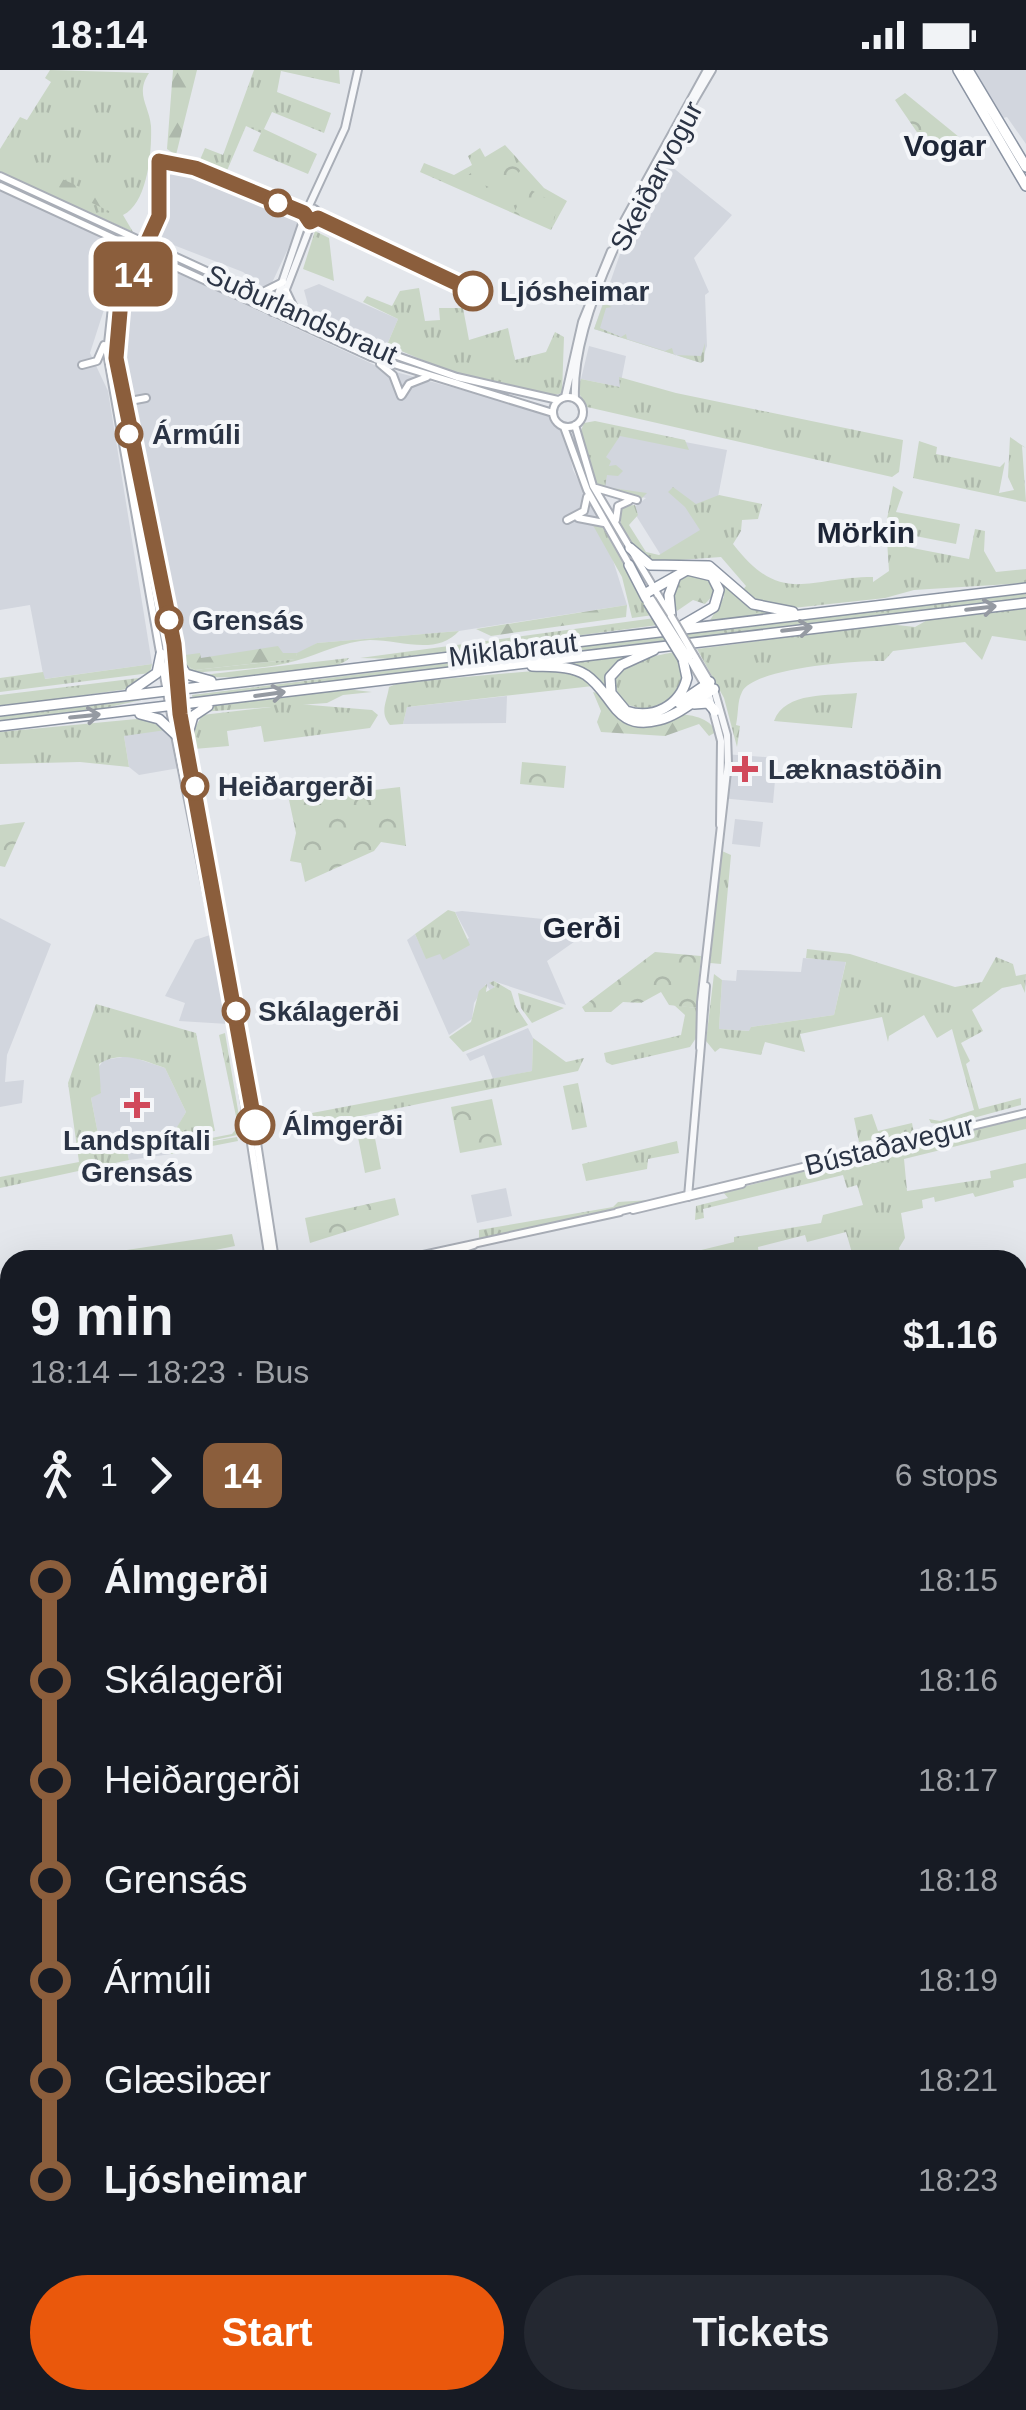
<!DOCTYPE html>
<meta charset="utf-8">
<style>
:root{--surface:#171b24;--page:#242831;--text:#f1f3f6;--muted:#9ea1a6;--accent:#ea580c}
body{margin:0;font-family:Arial,sans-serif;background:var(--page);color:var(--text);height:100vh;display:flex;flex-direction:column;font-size:38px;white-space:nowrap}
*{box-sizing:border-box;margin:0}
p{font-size:32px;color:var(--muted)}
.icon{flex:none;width:55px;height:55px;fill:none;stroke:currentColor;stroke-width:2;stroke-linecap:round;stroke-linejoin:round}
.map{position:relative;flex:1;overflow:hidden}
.side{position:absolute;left:0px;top:1180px;width:1028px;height:1160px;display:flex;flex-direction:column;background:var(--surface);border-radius:30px 30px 0 0;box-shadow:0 10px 40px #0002}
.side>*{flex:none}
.badge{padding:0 20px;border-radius:15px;font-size:35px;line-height:65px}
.map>.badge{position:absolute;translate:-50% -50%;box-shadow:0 0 0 5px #fff}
.legs{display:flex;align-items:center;gap:15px;height:110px;padding:0 30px;font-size:32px}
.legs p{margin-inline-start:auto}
.headline{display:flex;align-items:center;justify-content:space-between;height:170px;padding:0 30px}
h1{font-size:55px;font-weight:700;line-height:75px}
.primary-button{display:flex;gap:20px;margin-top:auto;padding:20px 30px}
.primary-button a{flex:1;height:115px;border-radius:60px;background:var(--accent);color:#fff;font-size:40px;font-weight:700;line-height:115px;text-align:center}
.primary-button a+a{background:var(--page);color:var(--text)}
ul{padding:0 30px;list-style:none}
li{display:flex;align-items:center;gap:35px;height:100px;font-size:38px}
li i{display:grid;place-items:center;width:15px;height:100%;margin:0 12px;background:currentColor}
li i::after{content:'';width:25px;height:25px;margin:-12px;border:8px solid;border-radius:50%;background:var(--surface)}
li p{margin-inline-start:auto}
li:first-child i{background:linear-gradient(#0000 50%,currentColor 0)}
li:last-child i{background:linear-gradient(currentColor 50%,#0000 0)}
.status{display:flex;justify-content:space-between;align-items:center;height:70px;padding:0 50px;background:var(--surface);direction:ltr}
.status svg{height:28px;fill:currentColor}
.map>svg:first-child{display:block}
</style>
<div class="status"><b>18:14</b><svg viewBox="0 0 49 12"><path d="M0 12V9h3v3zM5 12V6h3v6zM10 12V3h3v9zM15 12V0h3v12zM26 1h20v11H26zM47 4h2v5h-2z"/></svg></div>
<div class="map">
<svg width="1026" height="2340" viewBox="0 0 1026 2340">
<defs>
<pattern id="grass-tufts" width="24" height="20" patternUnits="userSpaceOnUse" patternTransform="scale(2.5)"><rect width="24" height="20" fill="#c9d6c5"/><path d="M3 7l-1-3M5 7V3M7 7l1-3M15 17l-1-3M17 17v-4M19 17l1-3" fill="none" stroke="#adb8ab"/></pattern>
<pattern id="forest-firs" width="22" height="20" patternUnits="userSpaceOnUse" patternTransform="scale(2.5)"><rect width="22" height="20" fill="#c9d6c5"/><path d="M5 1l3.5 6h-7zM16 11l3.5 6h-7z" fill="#adb8ab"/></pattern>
<pattern id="park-crowns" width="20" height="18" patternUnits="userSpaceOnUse" patternTransform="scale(2.5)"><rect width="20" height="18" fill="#c9d6c5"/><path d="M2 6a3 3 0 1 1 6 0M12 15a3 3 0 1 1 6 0" fill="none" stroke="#adb8ab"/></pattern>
</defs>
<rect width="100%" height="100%" fill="#e4e7ec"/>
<path fill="#d2d6de" d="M 975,0 L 1026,0 L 1026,74 L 1007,47 L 1003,48 Z
M 666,92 L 732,145 L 694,188 L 709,222 L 705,225 L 707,276 L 701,293 L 594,259 L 620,184 Z
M 178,95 L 303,147 L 270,217 L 266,219 L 243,202 L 158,169 L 164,100 Z
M 0,120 L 98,165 L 120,190 L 90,283 L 108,321 L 152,594 L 44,609 L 30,535 L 0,540 Z
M 153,197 L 169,199 L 381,298 L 547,343 L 566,368 L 573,400 L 603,458 L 627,535 L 459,561 L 317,573 L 301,583 L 186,592 L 179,554 L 170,550 L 154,483 L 120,287 L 120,250 L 127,230 L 139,207 Z
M 319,214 L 398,249 L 387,275 L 362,260 L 355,265 L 314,242 L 308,244 L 303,239 L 308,235 L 304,220 Z
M 589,276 L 626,286 L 620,317 L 581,309 Z
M 622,360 L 727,380 L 717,432 L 705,461 L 662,487 L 632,439 L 646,428 L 601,418 L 600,388 Z
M 507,626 L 506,653 L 403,654 L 407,637 Z
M 159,658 L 171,663 L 179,698 L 139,705 L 129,697 L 124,666 Z
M 724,684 L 777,688 L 773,733 L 721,728 Z
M 735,749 L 763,752 L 760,777 L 732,774 Z
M 462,841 L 593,854 L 588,862 L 547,891 L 566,935 L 493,911 L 496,930 L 486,914 L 474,933 L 472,949 L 449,965 L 407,870 L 415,864 L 426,888 L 469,868 L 455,842 Z
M 0,848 L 51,874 L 7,985 L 5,1012 L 24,1010 L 22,1033 L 0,1037 Z
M 210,865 L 228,954 L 179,951 L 185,933 L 165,926 L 195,870 Z
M 803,888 L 846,891 L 834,945 L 751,957 L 750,961 L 719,959 L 722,910 L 736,911 L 737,900 L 801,902 Z
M 528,958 L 533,968 L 532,1001 L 493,1009 L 484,985 L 470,991 L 466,984 Z
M 129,986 L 165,998 L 186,1042 L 169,1072 L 171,1084 L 129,1090 L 124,1066 L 99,1069 L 91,1028 L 101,1022 L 97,999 L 104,990 Z
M 506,1118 L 512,1146 L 477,1153 L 471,1125 Z
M 0,1352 L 10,1353 L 10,1582 L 0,1588 Z
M 1026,1989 L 1026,2087 L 1018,2068 L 1018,1994 Z
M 10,2293 L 10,2330 L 86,2330 L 79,2340 L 0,2340 L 0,2298 Z"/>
<path fill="url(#grass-tufts)" d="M 50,0 L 149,3 C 135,24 149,35 151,56 C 152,81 148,133 123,145 L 133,162 L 0,102 L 0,79 L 20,47 L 27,50 L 51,12 L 45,8 Z
M 254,0 L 339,0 L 340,14 L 281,1 L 277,22 L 331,43 L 324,63 L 272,42 L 264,59 L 317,84 L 308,104 L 253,81 L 261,63 L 246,56 L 226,103 L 199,92 L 205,78 L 223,85 Z
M 505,75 L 544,118 L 567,131 L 551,160 L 420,102 L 424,93 L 454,105 L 472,95 L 468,86 L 480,78 L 485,87 Z
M 315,161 L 329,168 L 334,211 L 303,199 Z
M 419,218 L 425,251 L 440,250 L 439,238 L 463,238 L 469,270 L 508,258 L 515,290 L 546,282 L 555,262 L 564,267 L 562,323 L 555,325 L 446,300 L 387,275 L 398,249 L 363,232 L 367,226 L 392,236 L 400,221 Z
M 609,218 L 614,220 L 608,235 L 612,237 L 606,238 L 600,258 L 621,267 L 626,264 L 627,269 L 665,281 L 672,278 L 674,285 L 701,286 L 705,273 L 704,291 L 701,293 L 594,259 Z
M 619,307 L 676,323 L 903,370 L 899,402 L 892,407 L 587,337 L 577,320 L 581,309 L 620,317 Z
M 595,351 L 685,370 L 689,380 L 620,366 L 606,387 L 611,391 L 609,396 L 616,395 L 623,401 L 618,406 L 607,405 L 605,417 L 647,423 L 642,428 L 600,420 C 592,400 573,374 584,353 Z
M 1010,367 L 1026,378 L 1022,376 L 1026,432 L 913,408 L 919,371 L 937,377 L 936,384 L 1000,397 L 1005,392 L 999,423 L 1014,420 L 1008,407 Z
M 893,416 L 903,422 L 896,442 L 960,454 L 956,474 L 900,463 L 897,475 L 969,489 L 975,459 L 985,461 L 984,481 L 996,502 L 1026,499 L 1026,513 L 914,520 L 885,528 L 793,538 L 750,529 L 741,522 L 746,516 L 721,487 L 651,492 C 634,478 614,459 622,436 L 635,435 L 638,445 L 629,455 L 646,482 L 659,485 L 700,460 L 685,437 L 668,422 L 673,417 L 696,434 L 719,425 L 762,434 L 758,449 L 742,450 L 741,461 L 733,474 C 782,537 806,507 873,507 L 873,512 L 889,501 L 886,455 Z
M 590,450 L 603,458 L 653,545 L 632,548 L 622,507 Z
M 705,499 L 705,497 L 772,542 L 773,545 L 709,552 L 724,527 L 720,512 Z
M 1026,523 L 1026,528 L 690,568 L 686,563 Z
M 1026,536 L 1026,571 L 992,566 L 982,590 L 965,572 L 893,581 L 884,591 C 857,590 753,598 742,622 C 737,632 739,640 736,655 L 740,656 L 737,677 L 724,628 L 697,579 L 888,554 L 915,557 L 931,548 Z
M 655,548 L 658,555 L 399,589 L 360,588 Z
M 178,553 L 187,596 L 195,600 L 295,589 L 297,583 L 317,573 L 459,561 C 436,586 401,570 370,570 C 344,571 320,584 295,591 C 264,600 226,599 194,603 L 181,590 L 174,555 Z
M 665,566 L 668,570 L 193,630 L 192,625 Z
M 674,582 L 684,603 L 671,632 L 643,639 L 621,633 L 613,608 C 629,589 651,587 674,582 Z
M 639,583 L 617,595 L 609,629 L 600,616 L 555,593 Z
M 349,588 C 337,605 220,610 195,606 Z
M 152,594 L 150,603 L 0,622 L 0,608 L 43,602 L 45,609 Z
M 556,599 L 582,605 L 593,616 L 407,637 L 403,654 L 390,655 C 379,642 387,632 389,617 L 398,613 Z
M 147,607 L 128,619 L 0,637 L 0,625 Z
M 346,619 L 372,622 L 343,625 L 327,633 L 200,642 L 218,634 Z
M 857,623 L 852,658 L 774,651 C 785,621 830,626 857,623 Z
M 155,627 L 82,643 L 0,653 L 0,645 Z
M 298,634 L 372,640 L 378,645 L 370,658 L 264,672 L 261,656 L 227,661 L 229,676 L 194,679 L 194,660 L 202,645 Z
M 147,648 L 156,649 L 166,660 L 124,666 L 129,697 L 80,692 L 0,694 L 0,662 Z
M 722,781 L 731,785 L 721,894 L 710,893 Z
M 448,840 L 455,842 L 470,875 L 443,890 L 440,884 L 426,889 L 415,864 Z
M 807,879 L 850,884 L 955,917 L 982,912 L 996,887 L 1013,894 L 1016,906 L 1026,904 L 1025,923 L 1021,914 L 1002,918 L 972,940 L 983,961 L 961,973 L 970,991 L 966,994 L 979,1039 L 1021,1028 L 1021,1035 L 948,1055 L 931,1053 L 929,1049 L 940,1051 L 974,1040 L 952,959 L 937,968 L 924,945 L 889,966 L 888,972 L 882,947 L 800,964 L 805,982 L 765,972 L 761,985 L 720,978 L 715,982 L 706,971 L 714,904 L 722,910 L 719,959 L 749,961 L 751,957 L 834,945 L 846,892 L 806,888 Z
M 494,911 L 511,921 L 516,937 L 528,955 L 463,982 L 449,967 L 471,952 L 479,921 L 487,914 L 486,922 L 495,917 L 489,913 Z
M 518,923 L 564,938 L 532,953 L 521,938 Z
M 96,934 L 196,963 L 215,1061 L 199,1063 L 201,1070 L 232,1064 L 238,1056 L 219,965 L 225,963 L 242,1064 L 196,1074 L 237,1067 L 238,1071 L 171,1084 L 168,1072 L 186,1042 L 165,998 C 142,990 121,980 99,994 L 101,1023 L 91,1028 L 99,1069 L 124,1066 L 129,1090 L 0,1118 L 0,1107 L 79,1092 L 68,1013 Z
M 674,935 L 696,938 L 696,968 L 690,977 L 612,995 L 606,992 L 604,983 L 681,965 L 685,945 Z
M 533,968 L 566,992 L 584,988 L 578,1001 L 317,1055 L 312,1043 L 532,1001 Z
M 578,1013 L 587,1057 L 572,1060 L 563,1016 Z
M 872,1044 L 878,1061 L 912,1053 L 914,1063 L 859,1072 L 854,1048 Z
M 1026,1048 L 1026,1059 L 904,1089 L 907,1121 L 991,1108 L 990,1101 L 1026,1093 L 1026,1108 L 1013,1111 L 1014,1117 L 975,1127 L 973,1123 L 935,1132 L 934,1127 L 922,1130 L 923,1138 L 901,1143 L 905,1168 L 899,1178 L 902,1190 L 854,1190 L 846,1162 L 807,1172 L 805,1165 L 758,1177 L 759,1186 L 695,1190 L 693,1182 L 734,1172 L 734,1167 L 821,1153 L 823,1145 L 863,1135 L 857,1115 L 847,1118 L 843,1105 L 703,1139 L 704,1148 L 695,1150 L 696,1136 L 728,1128 L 723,1122 L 866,1085 L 899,1084 L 899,1080 L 915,1073 Z
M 372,1053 L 381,1099 L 365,1103 L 356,1057 Z
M 677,1071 L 679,1083 L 648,1089 L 647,1099 L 586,1111 L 582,1094 Z
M 650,1130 L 479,1170 L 479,1160 L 613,1137 L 618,1132 Z
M 232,1164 L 235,1176 L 181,1187 L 121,1190 L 120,1181 Z
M 1026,1400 L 1026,1535 L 1018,1540 L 1018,1416 L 1024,1412 L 1021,1401 Z
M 0,1482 L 10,1482 L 10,1564 L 0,1569 Z"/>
<path fill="url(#forest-firs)" d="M 173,0 L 197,0 L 176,85 L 167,79 Z
M 0,81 L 111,131 L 119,141 L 111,142 L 1,90 Z
M 687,504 L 711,509 L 717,521 L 705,534 L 693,530 L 677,541 L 672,529 L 675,511 Z
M 627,535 L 626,547 L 491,566 L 476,559 Z
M 278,576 L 283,583 L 297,583 L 296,589 L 195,600 L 187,596 L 185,585 L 200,583 L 201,588 Z
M 593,622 L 601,624 L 618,647 C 647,647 704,634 716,662 L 709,666 L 699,654 L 665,666 L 601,662 L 597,652 L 601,641 Z
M 0,1681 L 10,1699 L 10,1774 L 0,1780 Z
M 10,1874 L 10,1973 L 0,1978 L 0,1878 Z"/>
<path fill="url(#park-crowns)" d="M 905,23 L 959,67 L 934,87 L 895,30 Z
M 505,80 L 521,100 L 501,122 L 465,107 Z
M 526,117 L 558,135 L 553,154 L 542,155 L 514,143 Z
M 522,692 L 566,696 L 564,718 L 520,714 Z
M 400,717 L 406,776 L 381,772 L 374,781 L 305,812 L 301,793 L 290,791 L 296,763 L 289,730 Z
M 25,752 L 5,797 L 0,796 L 0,755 Z
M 655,882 L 701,886 L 696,938 L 669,935 L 661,922 L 641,933 L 623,932 L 611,942 L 585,942 L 582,937 Z
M 492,1029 L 502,1075 L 460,1083 L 451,1037 Z
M 395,1128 L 399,1145 L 310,1173 L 305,1148 Z"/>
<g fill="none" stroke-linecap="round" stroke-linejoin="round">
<path stroke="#9fb4cc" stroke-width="2.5" d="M 1020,1482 L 1026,1479
M 0,1978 L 10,1971"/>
<defs>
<path id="tertiary" d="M304 145a7 7 0 1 1 14 0a7 7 0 1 1-14 0Z
M 308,138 L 345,58 L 358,0
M 624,151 L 707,0
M 278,240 L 312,152
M 272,242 L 304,148
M 565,327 L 582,252 L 611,181
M 575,328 C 571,230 663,84 712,0
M 708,622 L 721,671 L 720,755
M 700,978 L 701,932 L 728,693 L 727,665 L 714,619
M 688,1127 L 706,916
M 1018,1986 L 1026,1981
M 1018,2085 L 1026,2105
M 196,2340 L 221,2330"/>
<path id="secondary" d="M 0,106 L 374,278 L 457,307 L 558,330
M 0,116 L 371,287 L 553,343
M 139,170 L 113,228 L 107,283 L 171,645 L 231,944 L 269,1190
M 112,172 L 123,184 L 125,195
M 148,174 L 118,241 L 116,288 L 241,968 L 275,1190
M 134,204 L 158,192
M 286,221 L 296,242
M 259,224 L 283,212
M 323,262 L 348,267
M 380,294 L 393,305 L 401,326
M 82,295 L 97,291 L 104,275
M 402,325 L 409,314 L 427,307
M553 342a15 15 0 1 1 30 0a15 15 0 1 1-30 0Z
M 126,343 L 130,331 L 146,328
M 575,355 L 593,416 L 670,545
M 564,357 L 587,420 L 630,496
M 596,418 L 637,430
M 578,448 L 604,453
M 567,450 L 584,441 L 587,427
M 616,450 L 618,436 L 629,431
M 695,587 L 711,614
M 689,588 L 706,617
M 633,1140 L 742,1114
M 617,1142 L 1026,1043
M 400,1190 L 620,1142
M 428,1190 L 474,1175
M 0,1277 L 10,1275"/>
<path id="primary" d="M 1018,1758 L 1026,1753
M 0,2162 L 10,2165
M 0,2208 L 8,2194"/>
<path id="trunk" d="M 958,0 L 1026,116
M 968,0 L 1026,97
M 630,478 L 650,495 L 709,496 L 753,534 L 793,542
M 629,495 L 646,528
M 648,522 L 687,500 L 712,506 L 719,520 L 714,537 L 683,555
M 671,546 L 669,525 L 676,506
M 654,580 L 621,595 L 610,607 L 611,623 L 626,641 C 653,650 680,636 687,608 L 683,589
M 171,581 L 186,604 L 211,611
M 532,596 C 550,597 570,595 586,605 C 614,624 614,662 659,650 C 679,645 695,629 714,619
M 131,621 L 157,603 L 161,584
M 679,633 L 710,612
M 694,634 L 708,633 L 715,641
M 0,641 L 1026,518
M 140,644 L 159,649 L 175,664
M 0,656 L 1026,533
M 185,674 L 193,646 L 208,636"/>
</defs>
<use href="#tertiary" stroke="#a9aeb7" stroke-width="10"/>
<use href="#secondary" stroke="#a9aeb7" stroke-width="10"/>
<use href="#primary" stroke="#a3abb8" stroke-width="11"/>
<use href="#trunk" stroke="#8b94a3" stroke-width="12"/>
<use href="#tertiary" stroke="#f7f8fa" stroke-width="6"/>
<use href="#secondary" stroke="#fff" stroke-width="6"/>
<use href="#primary" stroke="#fff" stroke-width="8"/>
<use href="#trunk" stroke="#fff" stroke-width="9"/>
<defs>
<path id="secondary-bridge" d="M 652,530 L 689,588
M 671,546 L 695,587"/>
<path id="trunk-bridge" d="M 648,532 L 683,589"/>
</defs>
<use href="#secondary-bridge" stroke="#a9aeb7" stroke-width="10" stroke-linecap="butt"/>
<use href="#trunk-bridge" stroke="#8b94a3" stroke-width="12" stroke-linecap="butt"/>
<use href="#secondary-bridge" stroke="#fff" stroke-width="6"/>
<use href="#trunk-bridge" stroke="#fff" stroke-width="9"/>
</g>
<defs><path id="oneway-shaft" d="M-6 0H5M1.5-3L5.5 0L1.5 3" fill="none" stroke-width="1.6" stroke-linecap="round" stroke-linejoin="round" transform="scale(2.5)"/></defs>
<g stroke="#959aa2">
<use href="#oneway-shaft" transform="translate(981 538) rotate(-7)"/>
<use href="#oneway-shaft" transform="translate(797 559) rotate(-7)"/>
<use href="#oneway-shaft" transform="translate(270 624) rotate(-8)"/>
<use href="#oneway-shaft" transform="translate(85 646) rotate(-6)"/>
</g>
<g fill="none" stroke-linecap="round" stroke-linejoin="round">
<defs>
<path id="line-1" d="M 255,1055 L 180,644 L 174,574 L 116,288 L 121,230 L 159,146 L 159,91 L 195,98 L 304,143 L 310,152 L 318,148 L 473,221"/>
</defs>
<use href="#line-1" stroke="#fff" stroke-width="22"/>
<use href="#line-1" stroke="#8b5e3c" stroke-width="15"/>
</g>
<g fill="#fff" stroke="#8b5e3c" stroke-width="5">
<circle cx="278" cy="133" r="12"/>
<circle cx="473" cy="221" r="18"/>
<circle cx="129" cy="364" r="12"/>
<circle cx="169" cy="550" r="12"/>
<circle cx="195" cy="716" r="12"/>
<circle cx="236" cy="941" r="12"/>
<circle cx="255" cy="1055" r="18"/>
</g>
<g fill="#d1495b" stroke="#f4f6f9" stroke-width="4">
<path d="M740 684h10v10h10v10h-10v10h-10v-10h-10v-10h10z"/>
<path d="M132 1020h10v10h10v10h-10v10h-10v-10h-10v-10h10z"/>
</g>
<g text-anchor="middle" stroke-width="8" stroke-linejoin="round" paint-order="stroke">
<g font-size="28" fill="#2b3445" stroke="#f4f6f9">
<text transform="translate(656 106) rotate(-62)" y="10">Skeiðarvogur</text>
<text transform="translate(302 244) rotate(24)" y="10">Suðurlandsbraut</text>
<text transform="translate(513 579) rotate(-7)" y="10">Miklabraut</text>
<text transform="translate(889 1075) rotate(-14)" y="10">Bústaðavegur</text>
</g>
<g font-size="28" font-weight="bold" fill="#2b3445" stroke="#f4f6f9" text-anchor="start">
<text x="500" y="231">Ljósheimar</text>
<text x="152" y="374">Ármúli</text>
<text x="192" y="560">Grensás</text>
<text x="218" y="726">Heiðargerði</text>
<text x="258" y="951">Skálagerði</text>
<text x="282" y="1065">Álmgerði</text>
</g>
<g font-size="28" font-weight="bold" fill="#2b3445" stroke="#f4f6f9" text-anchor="start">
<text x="768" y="709">Læknastöðin</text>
<text x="137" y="1080" text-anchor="middle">Landspítali<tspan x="137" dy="32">Grensás</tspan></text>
</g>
<g font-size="30" font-weight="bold" fill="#1d2536" stroke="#f4f6f9">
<text x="945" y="86">Vogar</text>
<text x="866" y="473">Mörkin</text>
<text x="582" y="868">Gerði</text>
</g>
</g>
</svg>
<b class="badge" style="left:133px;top:204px;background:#8b5e3c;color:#fff">14</b>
<section class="side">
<div class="headline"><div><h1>9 min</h1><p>18:14 – 18:23 · Bus</p></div><b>$1.16</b></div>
<div class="legs"><svg class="icon" aria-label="walk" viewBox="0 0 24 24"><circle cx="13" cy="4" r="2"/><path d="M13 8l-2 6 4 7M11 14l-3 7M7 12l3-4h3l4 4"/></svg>1<svg class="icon" aria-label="forward" viewBox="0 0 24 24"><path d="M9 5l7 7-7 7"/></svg><b class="badge" style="background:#8b5e3c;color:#fff">14</b><p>6 stops</p></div>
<ul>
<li><i style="color:#8b5e3c"></i><b>Álmgerði</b><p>18:15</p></li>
<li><i style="color:#8b5e3c"></i><span>Skálagerði</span><p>18:16</p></li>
<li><i style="color:#8b5e3c"></i><span>Heiðargerði</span><p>18:17</p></li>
<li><i style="color:#8b5e3c"></i><span>Grensás</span><p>18:18</p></li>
<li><i style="color:#8b5e3c"></i><span>Ármúli</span><p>18:19</p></li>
<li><i style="color:#8b5e3c"></i><span>Glæsibær</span><p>18:21</p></li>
<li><i style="color:#8b5e3c"></i><b>Ljósheimar</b><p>18:23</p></li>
</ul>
<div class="primary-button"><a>Start</a><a>Tickets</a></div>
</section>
</div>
